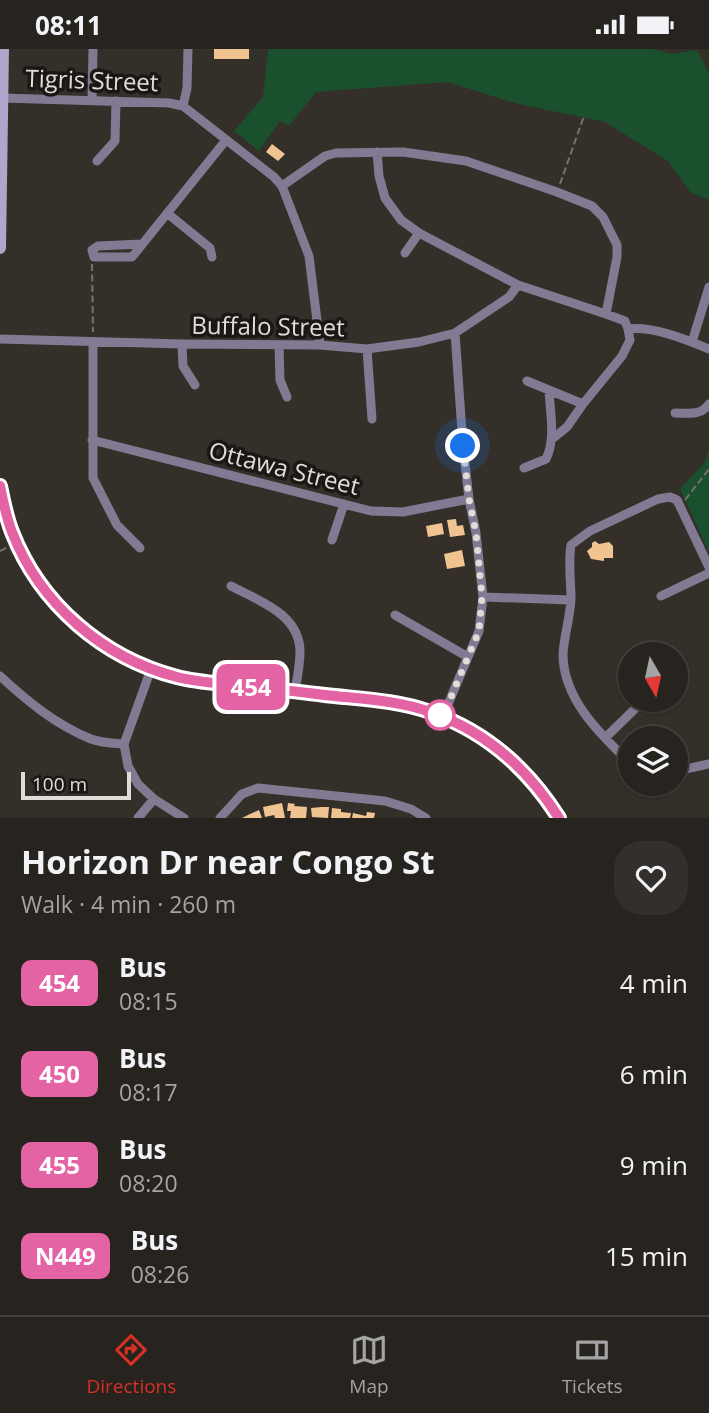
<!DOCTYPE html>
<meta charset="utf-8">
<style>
:root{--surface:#27231f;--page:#332f2c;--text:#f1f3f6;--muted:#a4a4a4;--line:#43403d;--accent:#d93025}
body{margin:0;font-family:"Open Sans",sans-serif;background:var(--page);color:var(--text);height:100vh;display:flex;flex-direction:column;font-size:26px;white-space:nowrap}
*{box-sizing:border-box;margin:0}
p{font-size:23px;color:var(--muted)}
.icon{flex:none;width:38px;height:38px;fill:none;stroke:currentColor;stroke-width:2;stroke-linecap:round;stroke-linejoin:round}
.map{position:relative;height:769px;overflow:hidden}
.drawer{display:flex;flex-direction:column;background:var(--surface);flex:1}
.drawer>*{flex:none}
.badge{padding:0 14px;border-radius:10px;font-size:24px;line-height:46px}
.needle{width:46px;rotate:171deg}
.fabs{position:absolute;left:618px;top:593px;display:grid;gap:14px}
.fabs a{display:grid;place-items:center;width:70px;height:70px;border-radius:50%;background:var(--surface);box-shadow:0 2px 5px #0004,0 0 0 2px var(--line);font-size:35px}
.scale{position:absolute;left:21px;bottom:18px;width:110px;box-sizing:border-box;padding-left:7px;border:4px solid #e0dcd8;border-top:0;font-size:19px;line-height:24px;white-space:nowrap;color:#e0dcd8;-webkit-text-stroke:5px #1a1715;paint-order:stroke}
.you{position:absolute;width:35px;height:35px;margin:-18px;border:5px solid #fff;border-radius:50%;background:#1a73e8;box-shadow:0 0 0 10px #1a73e833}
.map>.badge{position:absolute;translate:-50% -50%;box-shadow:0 0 0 4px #fff}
.round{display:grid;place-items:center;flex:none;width:74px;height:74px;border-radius:28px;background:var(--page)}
.head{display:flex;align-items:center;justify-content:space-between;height:119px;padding:0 21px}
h1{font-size:33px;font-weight:700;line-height:52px}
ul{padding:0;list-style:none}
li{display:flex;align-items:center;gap:21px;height:91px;padding:0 21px}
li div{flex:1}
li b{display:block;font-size:26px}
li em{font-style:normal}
li .badge{min-width:77px;font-weight:700;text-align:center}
.status{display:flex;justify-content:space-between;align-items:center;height:49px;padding:0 35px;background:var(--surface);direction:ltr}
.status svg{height:19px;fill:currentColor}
.menu{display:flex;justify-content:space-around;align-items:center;height:98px;border-top:2px solid var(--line);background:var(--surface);font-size:19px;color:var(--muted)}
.menu a{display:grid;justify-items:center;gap:4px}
.menu .selected{color:var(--accent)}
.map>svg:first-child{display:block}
</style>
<div class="status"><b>08:11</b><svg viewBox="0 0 49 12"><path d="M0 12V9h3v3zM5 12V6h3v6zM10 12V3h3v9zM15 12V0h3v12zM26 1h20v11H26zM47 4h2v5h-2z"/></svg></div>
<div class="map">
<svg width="709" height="769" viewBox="0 0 709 769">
<rect width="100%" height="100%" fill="#342f29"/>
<path fill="#1a502d" d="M 268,0 L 652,0 L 672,5 L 697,1 L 709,24 L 709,151 L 691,144 L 668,112 L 605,73 L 514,54 L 448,33 L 316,43 L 289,77 L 280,72 L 259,102 L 234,82 L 263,48 Z
M 709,400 L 709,503 L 680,440 L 705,413 Z"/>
<path fill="#f0c491" d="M 214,0 L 249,0 L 249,10 L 214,10 Z
M 272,95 L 285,105 L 278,112 L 266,103 Z
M 456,470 L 457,477 L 463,476 L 465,486 L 450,488 L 447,471 Z
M 442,474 L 444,485 L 428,488 L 426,477 Z
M 595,492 L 599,495 L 609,493 L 613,497 L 613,509 L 604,509 L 604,512 L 591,510 L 587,502 L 592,498 L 592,494 Z
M 462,501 L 465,517 L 447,520 L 444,505 Z
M 282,754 L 285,769 L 275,769 L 274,766 L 265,768 L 263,758 Z
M 288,754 L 295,755 L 294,757 L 307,758 L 306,769 L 290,769 L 291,762 L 287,762 Z
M 322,758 L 329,758 L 328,769 L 312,768 L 311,759 Z
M 332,759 L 341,760 L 341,763 L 351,764 L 350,769 L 331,769 Z
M 259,761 L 262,769 L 242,769 L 250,765 Z
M 367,763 L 375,764 L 374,769 L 352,769 L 353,764 L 366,767 Z"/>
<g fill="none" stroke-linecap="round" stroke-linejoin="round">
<path stroke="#76726d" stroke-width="2" stroke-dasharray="7 3.5" stroke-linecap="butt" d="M 560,135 L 584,67
M 92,215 L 93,283
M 685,451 L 709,420
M 0,502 L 8,498"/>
<path stroke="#827a93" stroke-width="9" d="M 2,49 L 169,54 L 183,57 L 274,128 L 282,137 L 309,207 L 320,296
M 92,51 L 93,0
M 183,57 L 187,39 L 188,0
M 377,103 L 379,127 L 385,149 L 401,171 L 419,184 L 518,236 L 606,265 L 625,272 L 628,280 C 653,277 685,290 709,300
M 97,112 L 115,92 L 116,52
M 282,137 L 325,107 L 336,104 L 403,103 L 466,112 L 557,143 L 592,157 L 603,168 L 617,196 L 617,208 L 606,265
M 167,164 L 210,199 L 212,208
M 142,195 L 98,197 L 92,201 L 94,208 L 132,208 L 226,91
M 405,204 L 419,184
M 0,290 L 182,295 L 320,296 L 367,300 L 419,293 L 455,284 L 509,248 L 518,236
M 692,293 L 709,238
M 93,294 L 93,429 L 117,476 L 140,499
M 182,295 L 183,317 L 195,336
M 279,296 L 280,331 L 287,348
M 367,300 L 372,370
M 527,332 L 583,355 L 622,307 L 630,291 L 628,280
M 675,364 C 689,364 701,367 709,355
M 552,390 L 567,378 L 583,355
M 92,391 L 371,462 L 403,463 L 469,450
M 524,419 L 546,410 C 556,390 550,363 549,341
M 332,491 L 344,455
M 231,537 C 259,552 300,565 300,603 C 300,616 297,630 295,642
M 661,547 L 709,524
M 483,548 L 571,551
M 395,566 L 468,608
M 151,620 L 124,695 L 128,717 L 138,735 L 154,750 L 184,769
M 0,627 C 27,652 56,676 91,690 C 101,694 113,694 124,695
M 443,667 L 479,582 L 483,548 L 476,484 L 469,450 L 463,397 L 455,284
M 605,689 L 644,651
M 630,714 C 600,685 563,650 563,605 C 564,587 570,569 571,550 C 571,532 568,514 571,496 L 590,482 L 658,450 L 670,448 L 677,451 L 709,518
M 676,722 L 709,715
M 138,769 L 154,750
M 220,769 L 242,745 L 258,739 L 385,752 L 411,760 L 426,769"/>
<path stroke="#b1a5cb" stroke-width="12" d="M 0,199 L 3,0
M 0,437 C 3,452 6,468 12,483 C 39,555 103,610 177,629 C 196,633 216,634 235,636 C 265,639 295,642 325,646 C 360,650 397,651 430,663 C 485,682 528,720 559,769"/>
</g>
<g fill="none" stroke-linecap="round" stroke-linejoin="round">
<defs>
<path id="line" d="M 0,437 C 3,452 6,468 12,483 C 40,555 103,609 177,628 C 196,633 216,634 235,636 C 265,639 295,642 325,646 C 360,650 397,651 430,663 C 485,682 528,720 559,769"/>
</defs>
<use href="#line" stroke="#fff" stroke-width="16"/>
<use href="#line" stroke="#e463a4" stroke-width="10"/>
<path stroke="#e0dcd8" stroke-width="7" stroke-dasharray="0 12.6" d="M 440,666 L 443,667 L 479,582 L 482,548 L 476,484 L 469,450 L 463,397"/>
</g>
<circle fill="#fff" stroke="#e463a4" stroke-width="3.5" cx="440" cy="666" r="14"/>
<g text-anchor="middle" stroke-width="7" stroke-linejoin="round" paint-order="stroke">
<g font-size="24" fill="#e0dcd8" stroke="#1a1715">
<text transform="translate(92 32) rotate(2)" y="8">Tigris Street</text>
<text transform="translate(268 278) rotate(1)" y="8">Buffalo Street</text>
<text transform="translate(284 420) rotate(14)" y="8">Ottawa Street</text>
</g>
</g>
</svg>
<div class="fabs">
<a><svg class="needle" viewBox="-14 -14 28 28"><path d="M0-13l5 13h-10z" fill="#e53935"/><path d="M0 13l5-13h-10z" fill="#a4a4a4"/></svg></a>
<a><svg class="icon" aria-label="layers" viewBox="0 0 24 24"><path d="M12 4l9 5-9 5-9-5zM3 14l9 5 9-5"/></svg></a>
</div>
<div class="scale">100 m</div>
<div class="you" style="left:463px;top:397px"></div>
<b class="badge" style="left:251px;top:638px;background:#e463a4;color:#fff">454</b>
</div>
<section class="drawer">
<div class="head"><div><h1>Horizon Dr near Congo St</h1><p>Walk · 4 min · 260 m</p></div><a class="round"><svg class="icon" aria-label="heart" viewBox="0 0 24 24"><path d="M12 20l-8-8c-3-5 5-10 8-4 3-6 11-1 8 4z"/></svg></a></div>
<ul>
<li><span class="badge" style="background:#e463a4;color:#fff">454</span><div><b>Bus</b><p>08:15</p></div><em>4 min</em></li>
<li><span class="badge" style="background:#e463a4;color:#fff">450</span><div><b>Bus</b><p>08:17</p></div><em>6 min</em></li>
<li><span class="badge" style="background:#e463a4;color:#fff">455</span><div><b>Bus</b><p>08:20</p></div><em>9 min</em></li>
<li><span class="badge" style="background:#e463a4;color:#fff">N449</span><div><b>Bus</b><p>08:26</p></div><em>15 min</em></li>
</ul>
</section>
<nav class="menu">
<a class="selected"><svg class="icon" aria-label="directions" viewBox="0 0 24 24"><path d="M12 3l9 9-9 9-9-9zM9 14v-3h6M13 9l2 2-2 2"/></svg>Directions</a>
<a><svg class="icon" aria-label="map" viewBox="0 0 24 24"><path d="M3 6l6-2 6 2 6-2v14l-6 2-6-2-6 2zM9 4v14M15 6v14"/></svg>Map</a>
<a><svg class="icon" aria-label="tickets" viewBox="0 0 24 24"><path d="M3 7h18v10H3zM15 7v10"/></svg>Tickets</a>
</nav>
